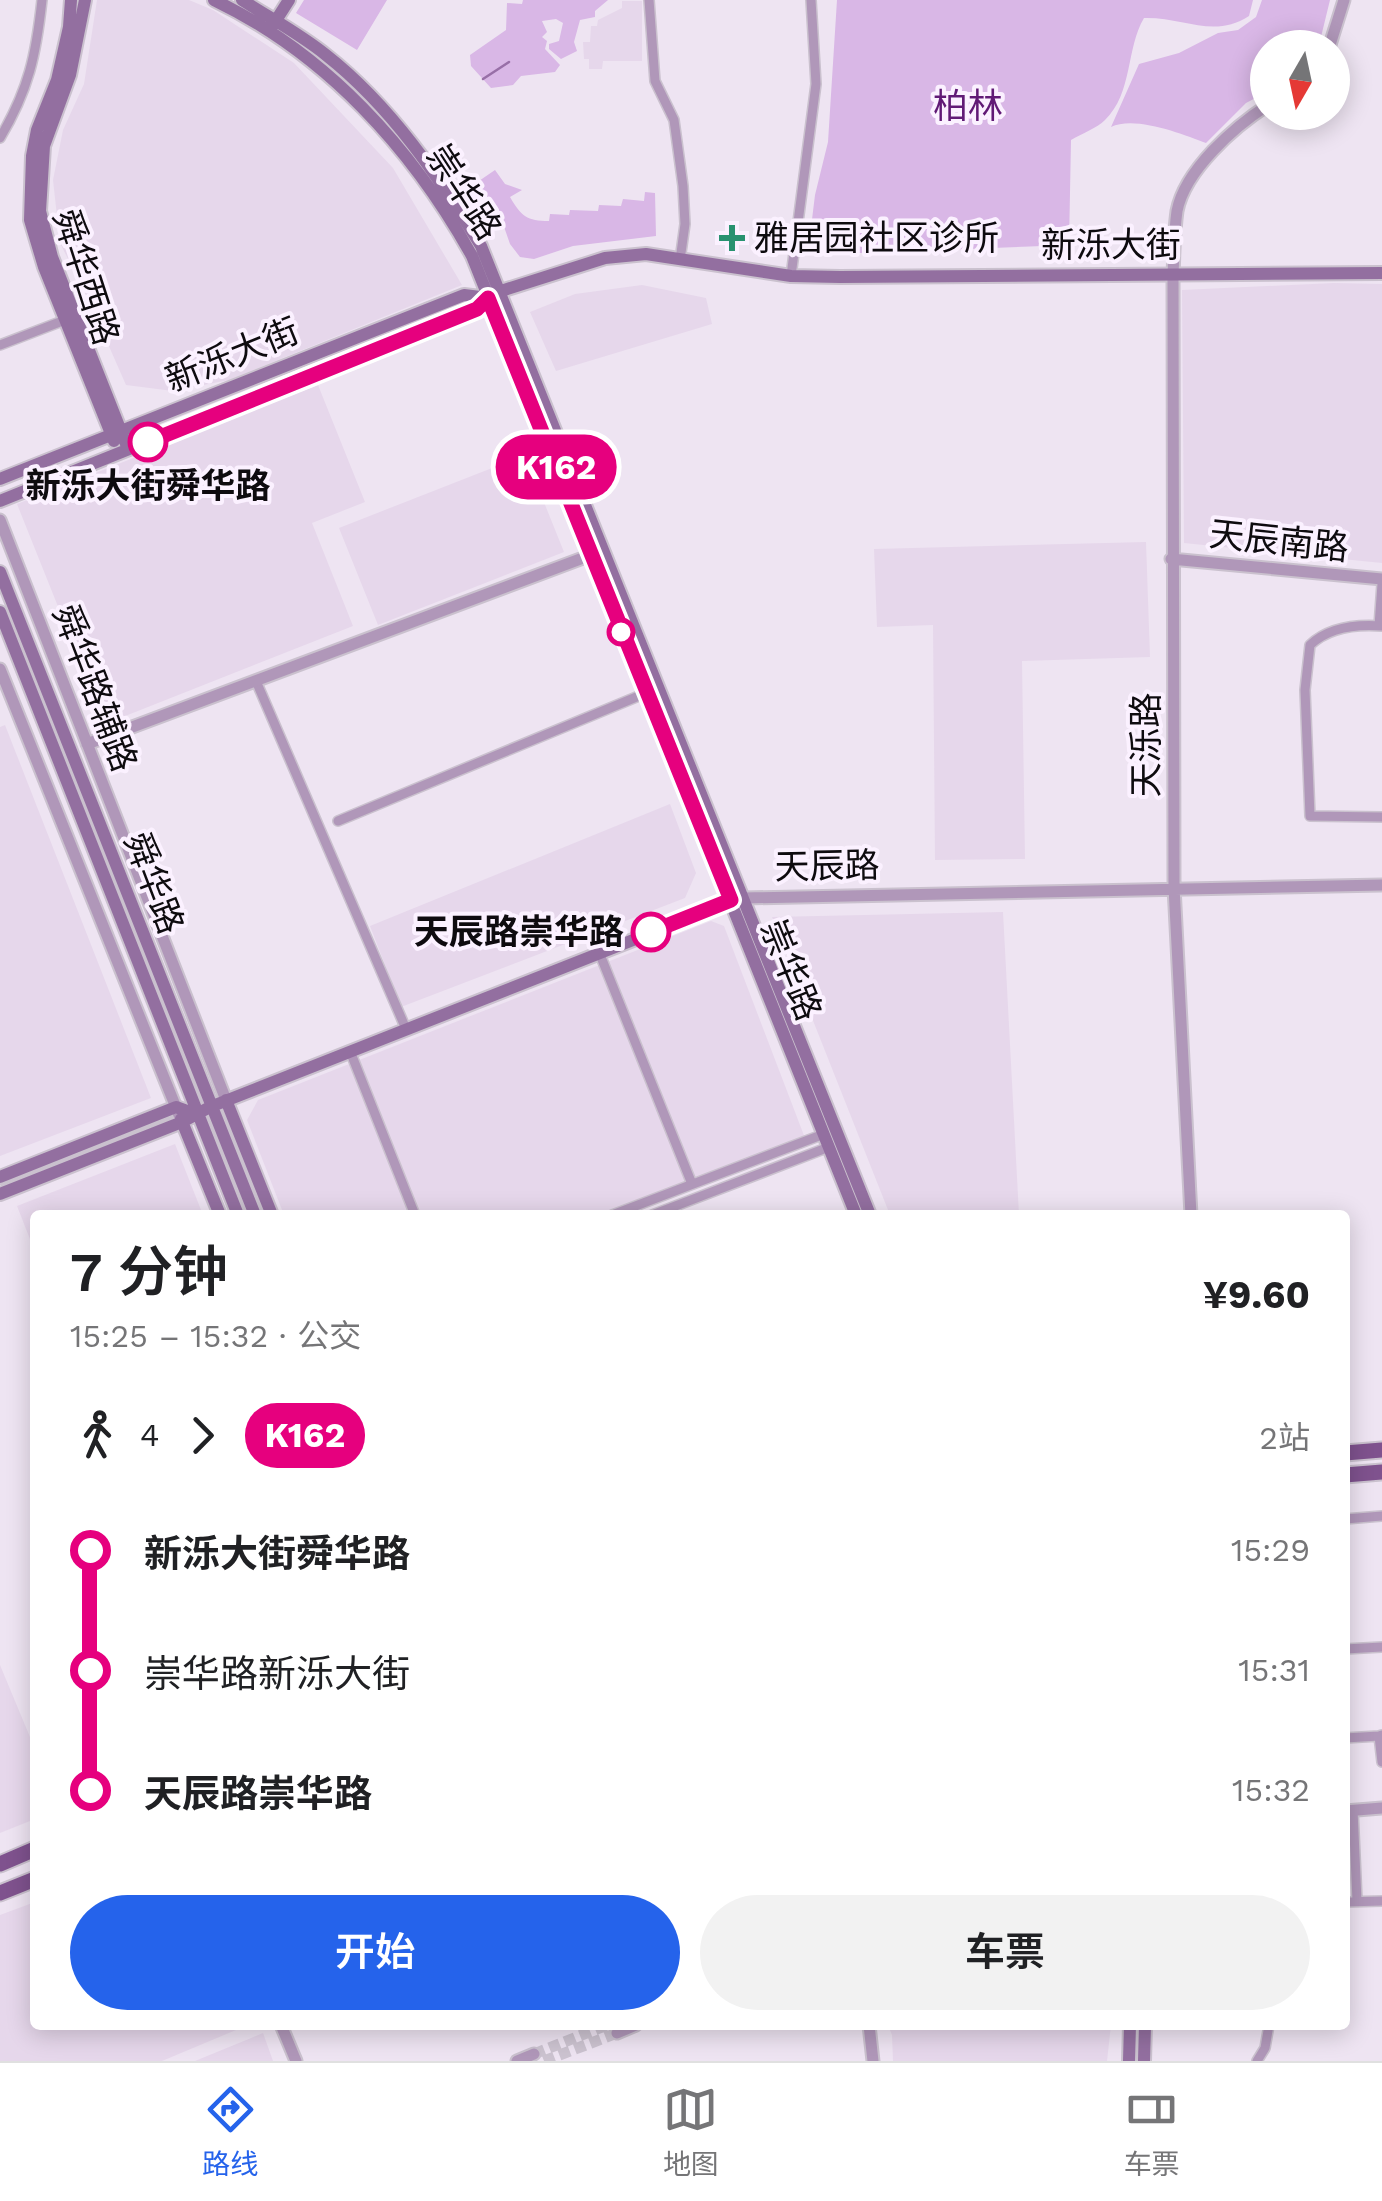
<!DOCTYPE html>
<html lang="zh">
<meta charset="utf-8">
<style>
:root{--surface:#fff;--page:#f2f2f2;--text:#202124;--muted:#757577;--line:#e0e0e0;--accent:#2563eb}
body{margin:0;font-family:"Work Sans","Noto Sans SC",sans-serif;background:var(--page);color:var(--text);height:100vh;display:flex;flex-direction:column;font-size:38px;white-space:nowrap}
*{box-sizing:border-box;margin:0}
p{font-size:32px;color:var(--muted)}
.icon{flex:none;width:55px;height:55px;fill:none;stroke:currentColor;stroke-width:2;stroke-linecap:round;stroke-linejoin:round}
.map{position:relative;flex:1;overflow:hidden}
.side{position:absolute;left:30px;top:1210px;width:1320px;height:820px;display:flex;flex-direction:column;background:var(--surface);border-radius:10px;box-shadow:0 5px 25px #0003}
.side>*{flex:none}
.badge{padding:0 20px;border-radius:32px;font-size:35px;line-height:65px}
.needle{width:65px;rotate:189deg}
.buttons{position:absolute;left:1250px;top:30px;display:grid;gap:20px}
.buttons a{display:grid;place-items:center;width:100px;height:100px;border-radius:50%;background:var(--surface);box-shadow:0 5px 25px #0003;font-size:50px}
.map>.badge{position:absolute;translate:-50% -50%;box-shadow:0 0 0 5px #fff}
.legs{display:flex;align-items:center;gap:15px;height:110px;padding:0 40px;font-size:32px}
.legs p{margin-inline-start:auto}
.overview{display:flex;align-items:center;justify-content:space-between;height:170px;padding:0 40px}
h1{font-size:55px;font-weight:600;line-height:75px}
.primary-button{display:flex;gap:20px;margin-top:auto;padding:20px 40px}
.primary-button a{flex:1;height:115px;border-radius:60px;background:var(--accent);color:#fff;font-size:40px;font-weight:600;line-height:115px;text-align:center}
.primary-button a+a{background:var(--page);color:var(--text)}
ul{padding:0 40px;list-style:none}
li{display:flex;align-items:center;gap:35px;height:120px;font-size:38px}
li i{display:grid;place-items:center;width:15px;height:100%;margin:0 12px;background:currentColor}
li i::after{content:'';width:25px;height:25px;margin:-12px;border:8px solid;border-radius:50%;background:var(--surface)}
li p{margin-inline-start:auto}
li:first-child i{background:linear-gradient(#0000 50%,currentColor 0)}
li:last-child i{background:linear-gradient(currentColor 50%,#0000 0)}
.tabs{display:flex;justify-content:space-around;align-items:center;height:140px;border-top:2px solid var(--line);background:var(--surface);font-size:28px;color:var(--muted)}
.tabs a{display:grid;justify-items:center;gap:5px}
.tabs .selected{color:var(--accent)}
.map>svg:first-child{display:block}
</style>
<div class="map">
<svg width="1382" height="2061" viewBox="0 0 1382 2061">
<rect width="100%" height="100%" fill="#eee4f2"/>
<path fill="#e6d7eb" d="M 97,0 L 189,0 L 213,10 L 294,63 L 393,168 L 462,285 L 229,380 L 173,391 L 126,385 L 90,303 L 60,243 L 53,180 L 63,130 L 84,84 Z
M 622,1 L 642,1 L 642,61 L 603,61 L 602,69 L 589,69 L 589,59 L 584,59 L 583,42 L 590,42 L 591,26 L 597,26 L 598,20 L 622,8 Z
M 1334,283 L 1382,284 L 1382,563 L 1184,543 L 1182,290 Z
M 642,285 L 706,298 L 712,324 L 556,371 L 530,312 L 575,294 Z
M 318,385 L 365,502 L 312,523 L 353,626 L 105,724 L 17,504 Z
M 525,455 L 564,552 L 378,625 L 339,528 Z
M 1146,542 L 1150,657 L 1022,661 L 1025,859 L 935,860 L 933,625 L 877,627 L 874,549 Z
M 5,725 L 151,1098 L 0,1156 L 0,727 Z
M 670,804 L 696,873 L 685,898 L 401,1007 L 370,926 Z
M 1003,912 L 1019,1215 L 890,1215 L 772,917 Z
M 711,921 L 724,926 L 808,1146 L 628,1215 L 284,1215 L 247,1120 L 258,1100 Z
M 175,1144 L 203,1215 L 35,1215 L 35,1252 L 17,1206 Z
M 0,1665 L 35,1749 L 35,1819 L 0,1833 Z
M 35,1902 L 35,2025 L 248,2025 L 162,2061 L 0,2061 L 0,1915 Z
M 888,2025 L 1111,2025 L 1107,2061 L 893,2061 L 892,2035 Z
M 263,2033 L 273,2061 L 195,2061 Z"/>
<path fill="#d9b7e6" d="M 304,0 L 387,0 L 357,50 L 296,13 Z
M 523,0 L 608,0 L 595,11 L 595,17 L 580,20 L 574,42 L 577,51 L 561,59 L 549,49 L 549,44 L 559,41 L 563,23 L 556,19 L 542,21 L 547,32 L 542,37 L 547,41 L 545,49 L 560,65 L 555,72 L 521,76 L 513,85 L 491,88 L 471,66 L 470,55 L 506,30 L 507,3 L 522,4 Z
M 837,0 L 1253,0 L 1249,16 C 1214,39 1184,17 1144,18 C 1126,48 1133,93 1105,120 C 1097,128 1081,134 1071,140 L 1069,245 L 862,253 L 808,252 L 815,195 L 828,142 Z
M 1262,0 L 1330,0 L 1320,41 L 1315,47 L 1268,48 L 1267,92 L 1246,103 L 1206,143 C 1183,134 1134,115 1111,127 L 1139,64 L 1179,53 L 1218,33 L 1238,30 L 1256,17 Z
M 495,170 L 505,184 L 522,190 L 510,197 C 521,216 527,221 549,221 L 550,214 L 569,215 L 570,210 L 598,211 L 599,205 L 621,206 L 623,199 L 644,201 L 645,192 L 655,193 L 656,236 L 573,246 L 534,259 L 520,257 L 510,244 L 502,221 L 476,183 Z"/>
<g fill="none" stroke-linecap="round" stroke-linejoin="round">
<path stroke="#986fa7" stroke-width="2.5" d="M 483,79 L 509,62"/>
<path stroke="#ccc3d0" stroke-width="11" stroke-dasharray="11 5.5" stroke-linecap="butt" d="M 534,2054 L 607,2025
M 544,2061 L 617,2033"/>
<defs>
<path id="minor" d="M 649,0 L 655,81 L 674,120 L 683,186 L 685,224 L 680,260
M 0,138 C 29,89 36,55 42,0
M 791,276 L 816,84 L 811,0
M 0,345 L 65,320
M 1379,626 L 1382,584
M 1382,626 C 1356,624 1329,627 1310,645 L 1305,690 L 1310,816 L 1382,817
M 256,681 L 406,1029
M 338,821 L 646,693
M 599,952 L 692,1184
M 350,1051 L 415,1215
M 612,1215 L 824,1134
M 652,1215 L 829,1147
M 1345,1519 L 1382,1516
M 1345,1649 L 1382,1647
M 1382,1735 L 1379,1736 L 1382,1762
M 1345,1738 L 1379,1736
M 1353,1810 L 1357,1901
M 1345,1902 L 1382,1901
M 1257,2061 L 1265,2048 L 1269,2025"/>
<path id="tertiary" d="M 1329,48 L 1344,0
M 0,520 L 226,1100
M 1171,559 L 1382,579
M 0,669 L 179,1115
M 87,744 L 591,555
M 745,898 L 1382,885
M 1191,1215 L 1174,887 L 1173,275 C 1174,254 1174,232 1177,211 C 1185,170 1234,127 1268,105
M 1345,1811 L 1382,1808
M 281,2025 L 296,2061
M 869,2025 L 873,2061
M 617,2033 L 636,2025
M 517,2061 L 534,2054"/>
<path id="secondary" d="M 71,0 L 69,27 L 57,80 L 37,130 L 32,156 L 30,220 L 44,267 L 114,441
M 85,0 L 70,75 L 44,146 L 40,211 L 52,257 L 128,449
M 214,0 C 326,54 412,148 472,256 L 856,1215
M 242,0 C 270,18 300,34 326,55 C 391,106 439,177 481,246 L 870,1215
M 273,25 L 289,0
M 0,479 L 464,295 L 488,298
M 0,501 L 477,309 L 501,291 L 605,258 L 646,254 L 791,276 L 840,277 L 1382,273
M 0,572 L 255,1215
M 0,612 L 238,1215
M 226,1100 L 272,1215
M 181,1119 L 220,1215
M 0,1177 L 176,1107 L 195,1114
M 0,1194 L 182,1122 L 210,1107 L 737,899
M 1129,2061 L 1130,2025
M 1144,2061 L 1145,2025"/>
<path id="primary" d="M 1345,1453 L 1382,1450
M 1345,1475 L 1382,1472
M 0,1864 L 35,1849
M 0,1893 L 35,1879"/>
</defs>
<use href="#minor" stroke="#cac1ce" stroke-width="12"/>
<use href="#tertiary" stroke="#cac1ce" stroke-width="15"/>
<use href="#secondary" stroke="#cac1ce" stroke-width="16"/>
<use href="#primary" stroke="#cac1ce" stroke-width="19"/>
<use href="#minor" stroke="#b097b9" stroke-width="9"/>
<use href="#tertiary" stroke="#b097b9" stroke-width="11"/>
<use href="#secondary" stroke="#936fa0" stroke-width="12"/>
<use href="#primary" stroke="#7f528e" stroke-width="15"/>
</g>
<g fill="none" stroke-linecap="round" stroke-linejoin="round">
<defs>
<path id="line-1" d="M 148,442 L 477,309 L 488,298 L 731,900 L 651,932"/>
</defs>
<use href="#line-1" stroke="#fff" stroke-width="22"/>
<use href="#line-1" stroke="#e6007e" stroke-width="15"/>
</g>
<path fill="#299270" stroke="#fbf1ff" stroke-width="4" d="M727 223h10v10h10v10h-10v10h-10v-10h-10v-10h10z"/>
<g fill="#fff" stroke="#e6007e" stroke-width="5">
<circle cx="148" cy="442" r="18"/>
<circle cx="621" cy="632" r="12"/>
<circle cx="651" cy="932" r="18"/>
</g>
<g text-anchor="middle" stroke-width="8" stroke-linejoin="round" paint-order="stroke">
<g font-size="35" fill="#611a76" stroke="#fbf1ff">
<text x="968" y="118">柏林</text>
</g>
<g font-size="35" fill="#0e0b0f" stroke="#fbf1ff">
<text transform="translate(464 192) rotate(57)" y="12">崇华路</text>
<text x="1111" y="257">新泺大街</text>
<text transform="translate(86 277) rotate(72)" y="12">舜华西路</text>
<text transform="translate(232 355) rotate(-22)" y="12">新泺大街</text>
<text transform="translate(1279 541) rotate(6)" y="12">天辰南路</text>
<text transform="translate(95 688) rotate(69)" y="12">舜华路辅路</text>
<text transform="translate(1146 745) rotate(-90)" y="12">天泺路</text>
<text transform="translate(827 866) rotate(-1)" y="12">天辰路</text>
<text transform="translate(154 883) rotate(69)" y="12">舜华路</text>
<text transform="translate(791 970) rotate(68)" y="12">崇华路</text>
</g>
<g font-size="35" fill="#0e0b0f" stroke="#fbf1ff" text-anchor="start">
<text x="754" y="250">雅居园社区诊所</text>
</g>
<g font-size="35" font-weight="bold" fill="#0e0b0f" stroke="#fbf1ff">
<text x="148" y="498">新泺大街舜华路</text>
<text x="624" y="944" text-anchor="end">天辰路崇华路</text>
</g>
</g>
</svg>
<div class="buttons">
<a><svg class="needle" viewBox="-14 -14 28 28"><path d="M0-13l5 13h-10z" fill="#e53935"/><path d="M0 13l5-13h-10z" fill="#757577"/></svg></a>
</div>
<b class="badge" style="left:556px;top:467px;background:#e6007e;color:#fff">K162</b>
<section class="side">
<div class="overview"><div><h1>7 分钟</h1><p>15:25 – 15:32 · 公交</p></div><b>¥9.60</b></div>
<div class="legs"><svg class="icon" aria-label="walk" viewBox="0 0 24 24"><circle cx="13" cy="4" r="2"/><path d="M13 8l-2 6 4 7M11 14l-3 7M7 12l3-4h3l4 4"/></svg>4<svg class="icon" aria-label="forward" viewBox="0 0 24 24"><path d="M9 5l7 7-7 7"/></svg><b class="badge" style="background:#e6007e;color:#fff">K162</b><p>2站</p></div>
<ul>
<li><i style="color:#e6007e"></i><b>新泺大街舜华路</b><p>15:29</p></li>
<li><i style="color:#e6007e"></i><span>崇华路新泺大街</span><p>15:31</p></li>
<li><i style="color:#e6007e"></i><b>天辰路崇华路</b><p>15:32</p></li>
</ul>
<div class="primary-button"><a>开始</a><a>车票</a></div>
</section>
</div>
<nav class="tabs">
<a class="selected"><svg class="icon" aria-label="directions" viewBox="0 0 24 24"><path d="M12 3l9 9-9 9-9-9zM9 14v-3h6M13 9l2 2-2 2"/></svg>路线</a>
<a><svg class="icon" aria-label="map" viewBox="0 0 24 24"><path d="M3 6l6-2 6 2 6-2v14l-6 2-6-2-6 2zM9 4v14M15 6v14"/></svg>地图</a>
<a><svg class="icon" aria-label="tickets" viewBox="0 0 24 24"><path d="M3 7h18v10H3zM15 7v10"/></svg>车票</a>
</nav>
